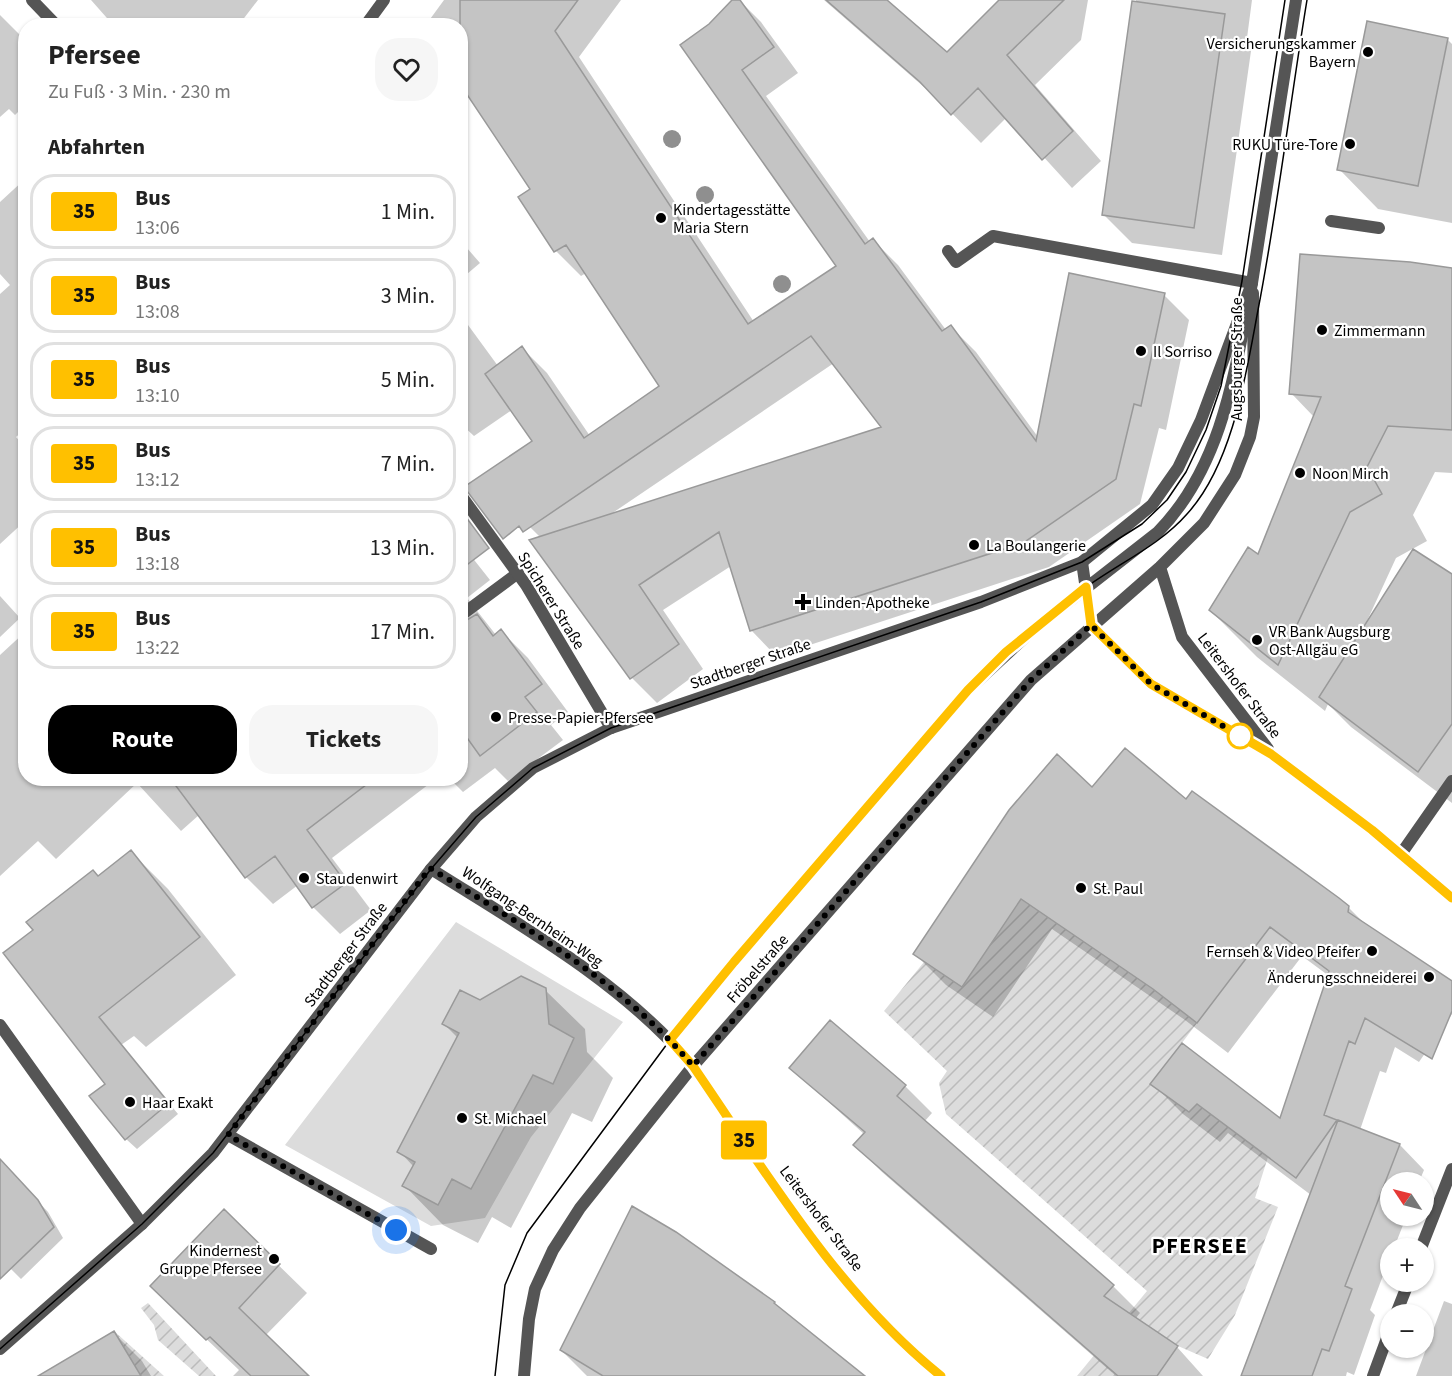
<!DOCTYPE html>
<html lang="de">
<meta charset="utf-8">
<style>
:root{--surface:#fff;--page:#f6f6f6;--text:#222;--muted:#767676;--line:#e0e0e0;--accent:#000}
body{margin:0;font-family:"Source Sans 3",sans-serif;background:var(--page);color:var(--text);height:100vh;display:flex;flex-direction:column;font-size:22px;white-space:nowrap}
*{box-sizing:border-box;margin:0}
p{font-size:20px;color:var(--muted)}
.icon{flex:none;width:33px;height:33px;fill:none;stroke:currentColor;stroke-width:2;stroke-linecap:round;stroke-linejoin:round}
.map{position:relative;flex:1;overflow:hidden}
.side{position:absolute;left:18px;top:18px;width:450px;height:768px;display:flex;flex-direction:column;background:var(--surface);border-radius:24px;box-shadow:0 2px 4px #0004}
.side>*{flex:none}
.badge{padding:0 12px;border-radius:4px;font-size:21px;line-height:39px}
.needle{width:39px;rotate:305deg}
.controls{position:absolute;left:1380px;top:1172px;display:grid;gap:12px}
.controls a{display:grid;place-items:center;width:54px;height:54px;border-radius:50%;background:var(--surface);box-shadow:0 2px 4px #0004;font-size:30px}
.you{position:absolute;width:30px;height:30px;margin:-15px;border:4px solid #fff;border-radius:50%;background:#1a73e8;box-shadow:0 0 0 9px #1a73e833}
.map>.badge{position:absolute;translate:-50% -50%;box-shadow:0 0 0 3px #fff}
h2{padding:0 30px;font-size:22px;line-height:54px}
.round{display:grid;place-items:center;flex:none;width:63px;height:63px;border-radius:24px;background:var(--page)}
.head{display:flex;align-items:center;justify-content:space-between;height:102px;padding:0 30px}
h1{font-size:28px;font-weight:700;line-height:45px}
.cta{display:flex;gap:12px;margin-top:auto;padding:12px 30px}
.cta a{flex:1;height:69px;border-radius:24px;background:var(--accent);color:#fff;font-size:24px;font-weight:700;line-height:69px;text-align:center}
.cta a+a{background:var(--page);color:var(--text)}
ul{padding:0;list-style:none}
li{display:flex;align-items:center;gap:18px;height:75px;margin:0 12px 9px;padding:0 18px;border:3px solid var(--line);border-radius:24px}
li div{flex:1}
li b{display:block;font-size:22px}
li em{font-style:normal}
li .badge{min-width:66px;font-weight:700;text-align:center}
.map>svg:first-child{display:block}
</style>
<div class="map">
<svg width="1452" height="1376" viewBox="0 0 1452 1376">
<defs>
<pattern id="garden-furrows" width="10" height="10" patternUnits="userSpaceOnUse" patternTransform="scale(1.5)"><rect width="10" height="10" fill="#dcdcdc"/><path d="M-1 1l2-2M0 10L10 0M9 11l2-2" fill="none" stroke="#bbb"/></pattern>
</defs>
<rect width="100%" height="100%" fill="#fff"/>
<path fill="#dcdcdc" d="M 456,922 L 623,1022 L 531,1137 L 485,1218 L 431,1226 L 285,1145 Z"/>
<path fill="url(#garden-furrows)" d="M 1021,899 L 1153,989 L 1197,1023 L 1151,1084 L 1189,1112 L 1197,1104 L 1268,1157 L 1255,1198 L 1278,1207 L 1235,1315 L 1208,1359 L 1178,1346 L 1145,1324 L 1112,1372 L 1117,1376 L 1077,1376 L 1147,1291 L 946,1114 L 939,1083 L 947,1071 L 884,1011 L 924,962 L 962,987 Z
M 148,1303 L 216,1376 L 199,1376 L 158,1340 L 154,1325 L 141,1308 Z
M 114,1331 L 164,1376 L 141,1376 Z"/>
<path fill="#0003" fill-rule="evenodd" d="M 91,0 L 258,0 L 238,26 L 114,26 Z
M 444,0 L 621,0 L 579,57 L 754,322 L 838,266 L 710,25 L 734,0 L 739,0 L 761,22 L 798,73 L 766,96 L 870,242 L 873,240 L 898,265 L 946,330 L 951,327 L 976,352 L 1038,437 L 1164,295 L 1189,320 L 1166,430 L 1159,428 L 1140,504 L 1049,567 L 776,656 L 751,630 L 731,566 L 663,610 L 703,669 L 657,703 L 632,678 L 587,617 L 541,538 L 530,527 L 491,471 L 534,442 L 512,410 L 474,436 L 460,423 L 460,314 L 498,366 L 522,348 L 547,373 L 590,436 L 661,387 L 586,273 L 581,276 L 556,251 L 520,198 L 532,189 L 460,26 L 425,26 ZM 834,363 L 883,427 L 611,514 Z
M 824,0 L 885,0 L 947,54 L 1001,0 L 1088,0 L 1081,40 L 1035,85 L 1101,161 L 1072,188 L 1007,117 L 981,143 L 940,101 Z
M 1136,0 L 1252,0 L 1247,38 L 1252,44 L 1222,255 L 1132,243 L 1104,215 Z
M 0,15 L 26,41 L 26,104 L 15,115 L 9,109 L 0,117 Z
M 1447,39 L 1452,44 L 1452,223 L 1378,209 L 1339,169 Z
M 26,178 L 26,428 L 16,437 L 26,448 L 26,520 L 0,544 L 0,294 L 10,285 L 0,274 L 0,202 Z
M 460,240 L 480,263 L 460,280 Z
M 1452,269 L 1452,473 L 1435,472 L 1413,515 L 1427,541 L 1396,558 L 1367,621 L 1452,577 L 1452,803 L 1351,727 L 1328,704 L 1325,711 L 1257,657 L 1210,610 L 1258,556 L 1314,417 L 1291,393 Z
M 460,542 L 490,580 L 467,598 L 496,635 L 501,631 L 528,658 L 568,712 L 551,725 L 563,740 L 508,781 L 495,768 L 463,792 L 449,778 L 460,778 Z
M 0,596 L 20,618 L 0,637 Z
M 26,631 L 26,778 L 437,778 L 332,858 L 371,910 L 340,934 L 313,907 L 298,885 L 273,904 L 246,877 L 199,815 L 181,831 L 137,783 L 56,859 L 38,841 L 0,876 L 0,655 Z
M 1092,789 L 1187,801 L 1348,907 L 1368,927 L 1452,990 L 1452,1014 L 1419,1062 L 1395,1047 L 1386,1073 L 1380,1071 L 1360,1130 L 1400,1145 L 1424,1170 L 1419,1182 L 1390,1182 L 1390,1215 L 1407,1215 L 1394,1248 L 1390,1248 L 1390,1257 L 1370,1310 L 1375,1315 L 1354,1375 L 1347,1372 L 1346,1376 L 1242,1376 L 1311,1195 L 1228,1133 L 1220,1142 L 1183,1114 L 1152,1083 L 1281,1121 L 1329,976 L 1302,956 L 1228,1053 L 1185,1020 L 1052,929 L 993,1017 L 946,985 L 915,954 Z
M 131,852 L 168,889 L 236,975 L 146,1047 L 134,1036 L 121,1045 L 178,1114 L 137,1149 L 126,1139 L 107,1084 L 89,1062 L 99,878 Z
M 545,990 L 585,1029 L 587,1052 L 613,1078 L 592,1122 L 572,1113 L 511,1228 L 492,1217 L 478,1243 L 443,1225 L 404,1185 L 414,1167 L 399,1151 L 458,1038 L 444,1024 L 480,1002 Z
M 791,1068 L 905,1086 L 932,1113 L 924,1122 L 1113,1286 L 1140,1313 L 1135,1319 L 1177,1347 L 1203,1376 L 1116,1376 L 882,1172 L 855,1145 L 865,1135 Z
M 0,1161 L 48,1212 L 63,1238 L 21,1279 L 0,1258 Z
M 224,1212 L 307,1293 L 265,1336 L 306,1376 L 233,1376 L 239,1370 L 180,1314 Z
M 675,1233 L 774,1303 L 863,1376 L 587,1376 L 561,1350 Z
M 1444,1301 L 1452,1304 L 1452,1376 L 1416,1376 Z
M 114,1333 L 142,1361 L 151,1376 L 41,1376 Z"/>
<path fill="#c4c4c4" stroke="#999" stroke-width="1.5" d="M 460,0 L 578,0 L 555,31 L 748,324 L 836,266 L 680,45 L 709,24 L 732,0 L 740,0 L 774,47 L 742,70 L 865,244 L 873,238 L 942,331 L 951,325 L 1036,441 L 1069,273 L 1165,293 L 1141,406 L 1134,404 L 1116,479 L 1023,543 L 750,631 L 719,532 L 639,585 L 679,644 L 630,679 L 529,540 L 881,427 L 811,336 L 523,532 L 519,526 L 503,539 L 464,487 L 532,441 L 485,374 L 522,346 L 584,438 L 659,386 L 566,245 L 554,252 L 518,197 L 530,189 L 460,84 Z
M 826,0 L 887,0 L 947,52 L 999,0 L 1064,0 L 1007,55 L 1073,131 L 1042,160 L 978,88 L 951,115 L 920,82 Z
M 1132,1 L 1225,14 L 1194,228 L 1102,215 Z
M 1367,21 L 1448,38 L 1418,186 L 1337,170 Z
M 1300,254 L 1410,262 L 1452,268 L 1452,430 L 1388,426 L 1367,467 L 1382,494 L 1350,512 L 1278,665 L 1209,610 L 1248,547 L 1258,554 L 1321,397 L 1289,394 Z
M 460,509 L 489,548 L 460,570 Z
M 1413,549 L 1452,574 L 1452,724 L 1418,772 L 1319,697 Z
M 477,614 L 493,636 L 501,629 L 542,684 L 525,697 L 537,712 L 480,756 L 460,728 L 460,624 Z
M 1125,748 L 1186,799 L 1192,791 L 1339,898 L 1349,906 L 1348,912 L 1452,981 L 1452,1011 L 1432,1059 L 1365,1018 L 1355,1044 L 1349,1041 L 1324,1115 L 1337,1120 L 1296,1178 L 1197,1104 L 1189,1112 L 1150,1084 L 1182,1043 L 1280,1118 L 1329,971 L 1270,927 L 1197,1023 L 1153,989 L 1021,899 L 962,987 L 913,954 L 1009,810 L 1057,754 L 1092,787 Z
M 170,778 L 375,778 L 307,830 L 346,883 L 312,908 L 275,856 L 245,878 Z
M 131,850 L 200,937 L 99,1017 L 169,1103 L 125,1140 L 89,1096 L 105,1084 L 3,953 L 33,930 L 26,922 L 93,870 L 98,876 Z
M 521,976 L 546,988 L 549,1024 L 574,1038 L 553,1084 L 533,1075 L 471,1189 L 452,1179 L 438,1205 L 402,1186 L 415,1162 L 397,1152 L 459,1033 L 442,1024 L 460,990 L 480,1000 Z
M 830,1020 L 906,1085 L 897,1096 L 1114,1285 L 1104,1296 L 1178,1346 L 1157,1376 L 1118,1376 L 853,1145 L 865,1132 L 789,1068 Z
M 1338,1120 L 1400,1144 L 1345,1286 L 1352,1289 L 1329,1351 L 1322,1349 L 1312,1376 L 1241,1376 Z
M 0,1159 L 38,1200 L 54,1227 L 0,1279 Z
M 632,1206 L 676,1232 L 775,1302 L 774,1303 L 865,1376 L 603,1376 L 560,1350 Z
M 224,1209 L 280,1264 L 239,1308 L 309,1376 L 251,1376 L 210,1337 L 206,1340 L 150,1286 Z
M 114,1331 L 141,1376 L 38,1376 Z"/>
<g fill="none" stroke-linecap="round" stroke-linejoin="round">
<path stroke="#555" stroke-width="12" d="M 1331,221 L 1379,228
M 1082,562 L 1091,625
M 460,616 L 518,573
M 0,1025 L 142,1224
M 670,1040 L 734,962 L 968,690 L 1035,628 L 1158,532 C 1223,465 1235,371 1252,283 L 993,236 L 956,262 L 948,251
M 228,1135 L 431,1249"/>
<path stroke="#555" stroke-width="12" d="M 32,0 L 57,26
M 365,26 L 384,0
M 460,494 L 526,585 L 611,728
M 1401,854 L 1452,781
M 431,869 C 523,927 622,982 693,1066 C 768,1174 838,1293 941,1376
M 1421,1248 L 1452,1169
M 1396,1314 L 1409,1281
M 1373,1376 L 1390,1330"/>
<path stroke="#555" stroke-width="12" d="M 1160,567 L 1182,637 L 1268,749
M 1091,625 L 1151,684 L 1271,754 L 1372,830 L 1452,898
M 0,1349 L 142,1224 L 213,1153 L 431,869 L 476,817 L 533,768 L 611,728 L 981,602 L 1082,562 L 1152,505 L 1178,468 L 1201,420 L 1252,283 L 1296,0
M 524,1376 L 529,1319 L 535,1289 L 553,1250 L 580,1208 L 693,1066 L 1031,680 L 1160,567 L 1204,523 L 1235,475 L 1250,437 L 1254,417 L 1253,293"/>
<path stroke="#000" stroke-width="1.5" d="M 0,1349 L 142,1224 L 213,1153 L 431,869 L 476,817 L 533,768 L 611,728 L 981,602 L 1082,562 L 1142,524 L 1167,500 L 1186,472 L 1206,430 L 1221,386 L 1242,281 L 1285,0
M 495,1376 L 505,1285 L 527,1233 L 670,1040 L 734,962 L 968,690 C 1005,654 1043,619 1085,588 C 1119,563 1159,546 1187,514 C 1233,464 1246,374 1258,310 C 1278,207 1290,103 1307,0"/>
</g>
<g fill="#8f8f8f">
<circle cx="672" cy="139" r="9"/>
<circle cx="705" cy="195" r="9"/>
<circle cx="782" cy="284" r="9"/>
</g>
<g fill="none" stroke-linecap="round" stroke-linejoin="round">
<defs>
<path id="line" d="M 941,1376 C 838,1293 767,1174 693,1066 L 670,1040 L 734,962 L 968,690 L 1006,652 L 1086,587 L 1091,625 L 1151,684 L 1271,754 L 1372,830 L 1452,898"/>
</defs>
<use href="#line" stroke="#fff" stroke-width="14"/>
<use href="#line" stroke="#ffc000" stroke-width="9"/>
<path stroke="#000" stroke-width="6" stroke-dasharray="0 10.8" d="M 396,1230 L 228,1135 L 430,868 C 523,926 622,982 693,1066 L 1030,681 L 1091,625 L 1151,684 L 1240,736"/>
</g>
<g fill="#000" stroke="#fff" stroke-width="2">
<circle cx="1368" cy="52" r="6"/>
<circle cx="1350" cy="144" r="6"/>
<circle cx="661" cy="218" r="6"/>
<circle cx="1322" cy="330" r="6"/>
<circle cx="1141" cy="351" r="6"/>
<circle cx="1300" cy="473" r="6"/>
<circle cx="974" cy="545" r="6"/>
<path d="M800 593h6v6h6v6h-6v6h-6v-6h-6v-6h6z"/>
<circle cx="1257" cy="640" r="6"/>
<circle cx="496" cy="717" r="6"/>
<circle cx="304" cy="878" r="6"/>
<circle cx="1081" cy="888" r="6"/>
<circle cx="1372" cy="951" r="6"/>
<circle cx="1429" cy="977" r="6"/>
<circle cx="130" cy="1102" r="6"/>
<circle cx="462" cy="1118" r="6"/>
<circle cx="274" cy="1259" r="6"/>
</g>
<circle fill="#fff" stroke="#ffc000" stroke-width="3" cx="1240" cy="736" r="12"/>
<g text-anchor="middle" stroke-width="4.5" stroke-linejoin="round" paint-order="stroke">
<g font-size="16" fill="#000" stroke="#fff" text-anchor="start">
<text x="1356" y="49" text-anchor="end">Versicherungskammer<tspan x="1356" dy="18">Bayern</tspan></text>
<text x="1338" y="150" text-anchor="end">RUKU Türe-Tore</text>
<text x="673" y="215">Kindertagesstätte<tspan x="673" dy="18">Maria Stern</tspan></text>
<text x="1334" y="336">Zimmermann</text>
<text x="1153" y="357">Il Sorriso</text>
<text x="1312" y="479">Noon Mirch</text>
<text x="986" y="551">La Boulangerie</text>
<text x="815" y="608">Linden-Apotheke</text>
<text x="1269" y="637">VR Bank Augsburg<tspan x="1269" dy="18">Ost-Allgäu eG</tspan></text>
<text x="508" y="723">Presse-Papier-Pfersee</text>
<text x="316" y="884">Staudenwirt</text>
<text x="1093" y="894">St. Paul</text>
<text x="1360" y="957" text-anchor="end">Fernseh &amp; Video Pfeifer</text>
<text x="1417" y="983" text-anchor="end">Änderungsschneiderei</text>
<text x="142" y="1108">Haar Exakt</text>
<text x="474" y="1124">St. Michael</text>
<text x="262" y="1256" text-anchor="end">Kindernest<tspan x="262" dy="18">Gruppe Pfersee</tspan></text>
</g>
<g font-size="16" fill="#000" stroke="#fff">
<text transform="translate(1236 359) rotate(-90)" y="6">Augsburger Straße</text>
<text transform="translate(552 600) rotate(58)" y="6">Spicherer Straße</text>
<text transform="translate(750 663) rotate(-19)" y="6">Stadtberger Straße</text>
<text transform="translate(1240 685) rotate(53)" y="6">Leitershofer Straße</text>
<text transform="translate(533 916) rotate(34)" y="6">Wolfgang-Bernheim-Weg</text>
<text transform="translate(345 954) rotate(-53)" y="6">Stadtberger Straße</text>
<text transform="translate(757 968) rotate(-49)" y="6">Fröbelstraße</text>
<text transform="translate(822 1218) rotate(53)" y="6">Leitershofer Straße</text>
</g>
<g font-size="22" font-weight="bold" letter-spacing="1.5" fill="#000" stroke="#fff">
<text x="1200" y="1253">PFERSEE</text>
</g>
</g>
</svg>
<div class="controls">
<a><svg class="needle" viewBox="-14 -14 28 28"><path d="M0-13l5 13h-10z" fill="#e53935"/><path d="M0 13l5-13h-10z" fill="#767676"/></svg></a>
<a>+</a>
<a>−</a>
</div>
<div class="you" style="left:396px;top:1230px"></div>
<b class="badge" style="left:744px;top:1140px;background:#ffc000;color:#111">35</b>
<section class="side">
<div class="head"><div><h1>Pfersee</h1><p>Zu Fuß · 3 Min. · 230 m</p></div><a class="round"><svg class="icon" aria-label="heart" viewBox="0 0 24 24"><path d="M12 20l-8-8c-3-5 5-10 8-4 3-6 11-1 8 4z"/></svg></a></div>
<h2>Abfahrten</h2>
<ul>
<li><span class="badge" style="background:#ffc000;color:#111">35</span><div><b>Bus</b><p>13:06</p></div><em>1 Min.</em></li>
<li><span class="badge" style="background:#ffc000;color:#111">35</span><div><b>Bus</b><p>13:08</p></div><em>3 Min.</em></li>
<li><span class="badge" style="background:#ffc000;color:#111">35</span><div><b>Bus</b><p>13:10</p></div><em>5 Min.</em></li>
<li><span class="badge" style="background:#ffc000;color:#111">35</span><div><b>Bus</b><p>13:12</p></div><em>7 Min.</em></li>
<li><span class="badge" style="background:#ffc000;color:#111">35</span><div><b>Bus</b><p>13:18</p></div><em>13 Min.</em></li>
<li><span class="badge" style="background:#ffc000;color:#111">35</span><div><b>Bus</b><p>13:22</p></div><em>17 Min.</em></li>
</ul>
<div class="cta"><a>Route</a><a>Tickets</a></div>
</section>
</div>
